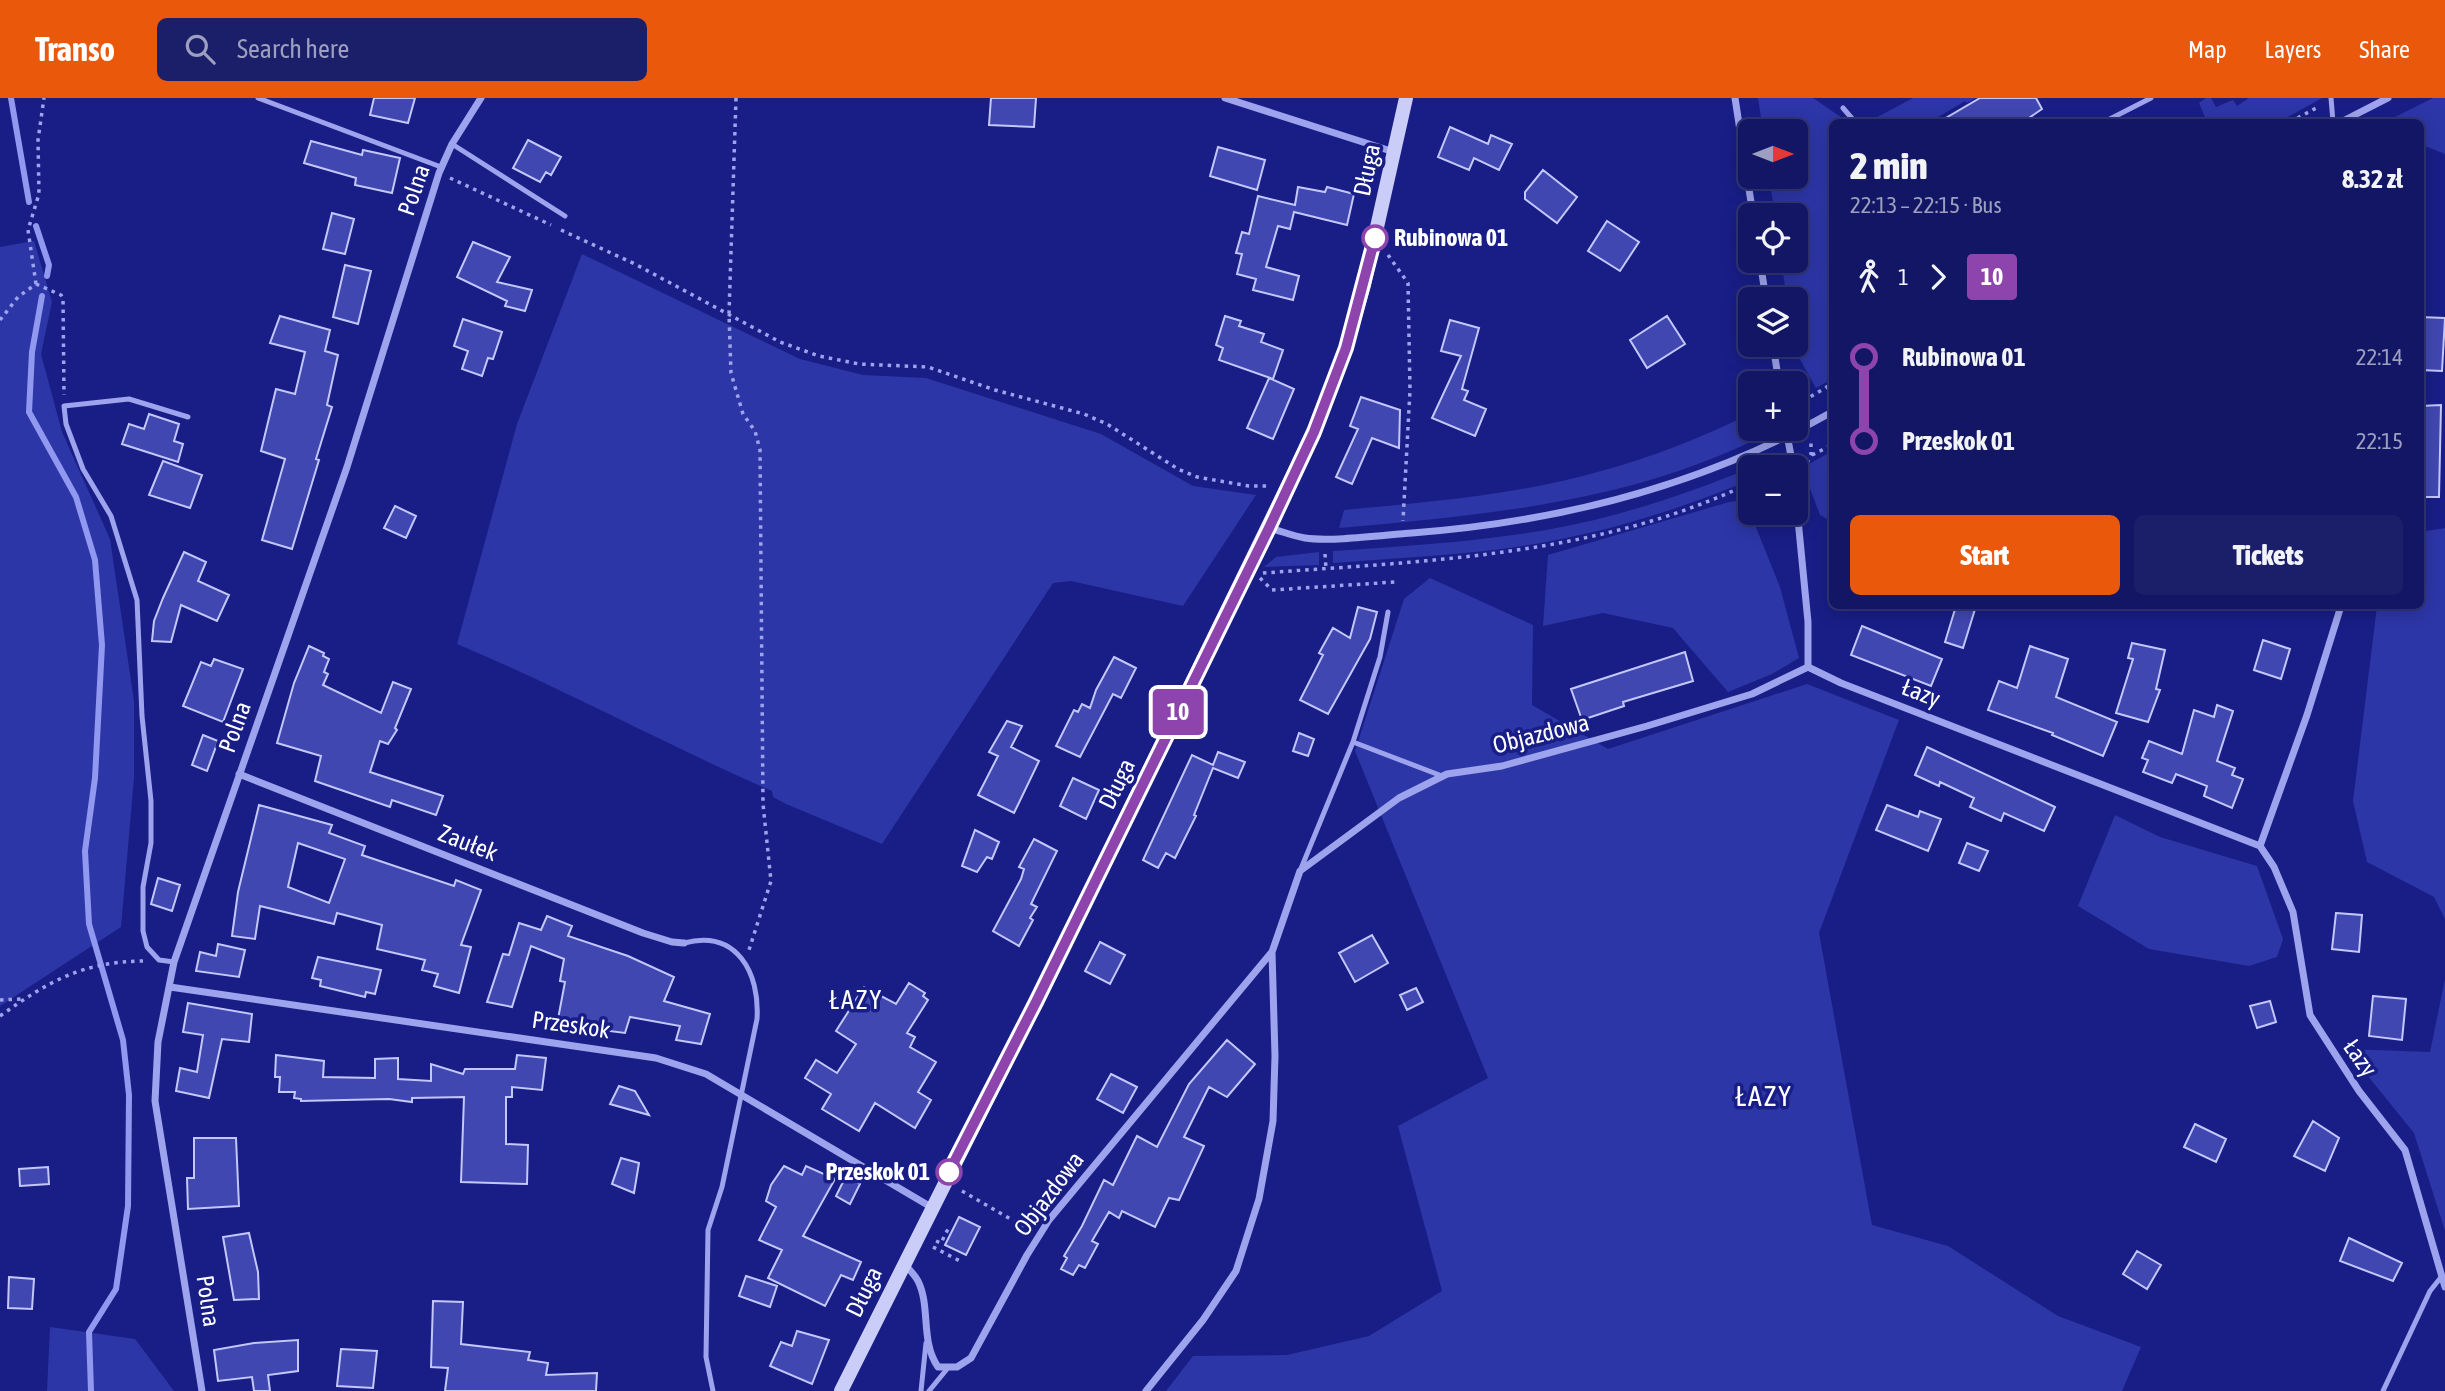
<!DOCTYPE html>
<meta charset="utf-8">
<style>
:root{--surface:#121664;--page:#1b1f6a;--text:#f1f3f6;--muted:#9c9fbf;--line:#313578;--accent:#ea580c}
body{margin:0;font-family:"Asap Condensed",sans-serif;background:var(--page);color:var(--text);height:100vh;display:flex;flex-direction:column;font-size:26px;white-space:nowrap}
*{box-sizing:border-box;margin:0}
p{font-size:23px;color:var(--muted)}
.icon{flex:none;width:38px;height:38px;fill:none;stroke:currentColor;stroke-width:2;stroke-linecap:round;stroke-linejoin:round}
.map{position:relative;flex:1;overflow:hidden}
.panel{position:absolute;left:1829px;top:21px;width:595px;height:490px;display:flex;flex-direction:column;background:var(--surface);border-radius:10px;box-shadow:0 4px 18px #0003,0 0 0 2px var(--line)}
.panel>*{flex:none}
.badge{padding:0 14px;border-radius:5px;font-size:24px;line-height:46px}
.needle{width:46px;rotate:90deg}
.controls{position:absolute;left:1738px;top:21px;display:grid;gap:14px}
.controls a{display:grid;place-items:center;width:70px;height:70px;border-radius:10px;background:var(--surface);box-shadow:0 4px 18px #0003,0 0 0 2px var(--line);font-size:35px}
.map>.badge{position:absolute;translate:-50% -50%;box-shadow:0 0 0 4px #fff}
.legs{display:flex;align-items:center;gap:10px;height:77px;padding:0 21px;font-size:23px}
.legs p{margin-inline-start:auto}
.head{display:flex;align-items:center;justify-content:space-between;height:119px;padding:0 21px}
h1{font-size:38px;font-weight:800;line-height:52px}
.primary-button{display:flex;gap:14px;margin-top:auto;padding:14px 21px}
.primary-button a{flex:1;height:80px;border-radius:10px;background:var(--accent);color:#fff;font-size:28px;font-weight:800;line-height:80px;text-align:center}
.primary-button a+a{background:var(--page);color:var(--text)}
ul{padding:0 21px;list-style:none}
li{display:flex;align-items:center;gap:24px;height:84px;font-size:26px}
li i{display:grid;place-items:center;width:10px;height:100%;margin:0 9px;background:currentColor}
li i::after{content:'';width:18px;height:18px;margin:-9px;border:5px solid;border-radius:50%;background:var(--surface)}
li p{margin-inline-start:auto}
li:first-child i{background:linear-gradient(#0000 50%,currentColor 0)}
li:last-child i{background:linear-gradient(currentColor 50%,#0000 0)}
header{display:flex;align-items:center;gap:42px;box-sizing:border-box;height:98px;padding:0 35px;background:var(--accent);color:#fff}
header strong{font-size:33px}
nav{display:flex;gap:38px;margin-inline-start:auto;font-size:24px}
.search{width:490px;height:63px;background:var(--page);display:flex;align-items:center;gap:18px;box-sizing:border-box;padding:0 24px;border-radius:10px;color:var(--muted);font-size:26px}
.map>svg:first-child{display:block}
</style>
<header>
<strong>Transo</strong>
<div class="search"><svg class="icon" aria-label="search" viewBox="0 0 24 24"><circle cx="10" cy="10" r="6"/><path d="M15 15l6 6"/></svg>Search here</div>
<nav><a>Map</a><a>Layers</a><a>Share</a></nav>
</header>
<div class="map">
<svg width="2445" height="1293" viewBox="0 0 2445 1293">
<rect width="100%" height="100%" fill="#181e86"/>
<path fill="#2d36a7" d="M 1758,0 L 1813,0 L 1848,24 L 1832,24 L 1832,281 L 1816,290 L 1793,249 L 1796,247 L 1796,201 L 1787,201 L 1781,163 L 1796,163 L 1796,117 L 1775,117 L 1769,79 L 1796,79 L 1796,33 L 1763,33 Z
M 1913,0 L 1976,0 L 1967,5 L 1965,3 L 1930,24 L 1868,24 Z
M 2206,0 L 2211,0 L 2216,9 L 2233,2 L 2237,8 L 2249,0 L 2322,0 L 2279,24 L 2207,24 L 2199,5 Z
M 2433,0 L 2445,0 L 2445,56 L 2420,46 L 2420,24 L 2385,24 Z
M 34,143 L 52,204 L 41,256 L 62,334 L 110,441 L 134,603 L 134,680 L 121,829 L 0,908 L 0,149 Z
M 582,156 L 800,261 L 863,277 L 926,280 L 1101,336 L 1193,388 L 1256,397 L 1183,508 L 1071,483 L 1053,485 L 882,746 L 786,706 L 773,699 L 772,693 C 666,647 564,591 457,546 L 517,326 Z
M 1750,316 L 1750,331 L 1772,331 L 1770,334 C 1637,404 1486,417 1339,430 L 1344,412 C 1429,404 1518,397 1601,373 C 1653,359 1702,339 1750,316 Z
M 1832,353 L 1832,414 L 1829,422 L 1820,417 L 1802,370 Z
M 1750,370 L 1750,382 C 1686,409 1620,430 1551,443 C 1479,457 1406,459 1333,465 L 1333,453 C 1404,448 1475,444 1546,432 C 1615,420 1685,397 1750,370 Z
M 1745,402 L 1780,489 L 1799,560 L 1772,576 L 1728,594 L 1673,530 L 1603,515 L 1543,528 L 1548,457 L 1729,404 Z
M 2445,430 L 2445,821 L 2434,799 L 2367,764 L 2353,703 L 2377,508 L 2420,508 L 2420,434 Z
M 1319,454 L 1319,467 L 1264,469 L 1276,459 Z
M 1430,480 L 1533,527 L 1532,607 L 1608,651 L 1807,586 L 1899,622 L 1819,835 L 1872,1127 L 1948,1148 L 2058,1218 L 2141,1249 L 2122,1293 L 1166,1293 L 1193,1258 L 1287,1257 L 1369,1238 L 1442,1193 L 1398,1028 L 1488,980 L 1355,653 L 1404,501 Z
M 2115,717 L 2160,739 L 2257,768 L 2283,841 L 2277,859 L 2249,868 L 2149,851 L 2078,808 Z
M 2445,881 L 2445,1133 L 2414,1035 L 2346,951 L 2430,954 Z
M 50,1229 L 135,1241 L 174,1293 L 47,1293 Z"/>
<g fill="none" stroke-linecap="round" stroke-linejoin="round">
<path stroke="#9098f0" stroke-width="6" d="M 11,0 L 29,104
M 36,128 L 49,167 L 47,178
M 42,198 L 32,254 L 29,314 L 76,399 L 95,462 L 102,547 L 95,680 L 85,753 L 89,826 L 123,942 L 129,997 L 128,1108 L 116,1191 L 89,1234 L 91,1293"/>
</g>
<path fill="#4047b0" stroke="#c3c7fa" stroke-width="2" fill-rule="evenodd" d="M 374,0 L 415,0 L 408,25 L 370,17 Z
M 991,0 L 1036,0 L 1034,29 L 989,27 Z
M 1980,0 L 2036,0 L 2042,11 L 2023,24 L 1939,24 Z
M 1450,29 L 1488,46 L 1491,37 L 1512,46 L 1499,72 L 1474,60 L 1469,72 L 1438,59 Z
M 528,42 L 561,59 L 551,77 L 546,74 L 540,84 L 513,70 Z
M 311,43 L 362,57 L 363,52 L 400,60 L 392,95 L 355,87 L 356,80 L 304,65 Z
M 1218,49 L 1265,62 L 1257,92 L 1210,78 Z
M 1543,72 L 1577,99 L 1557,125 L 1525,101 L 1525,94 Z
M 1298,89 L 1325,94 L 1327,89 L 1354,96 L 1347,127 L 1294,114 L 1290,131 L 1278,128 L 1266,169 L 1299,178 L 1293,202 L 1253,192 L 1256,181 L 1237,176 L 1242,156 L 1236,155 L 1242,134 L 1249,136 L 1258,98 L 1295,107 Z
M 332,115 L 354,121 L 345,156 L 323,151 Z
M 1607,123 L 1639,144 L 1620,173 L 1588,153 Z
M 473,144 L 510,159 L 497,184 L 532,192 L 525,213 L 505,208 L 507,203 L 457,179 Z
M 345,167 L 371,173 L 358,226 L 333,219 Z
M 280,218 L 330,232 L 325,253 L 338,257 L 327,307 L 332,309 L 316,361 L 319,362 L 292,451 L 262,442 L 285,361 L 261,353 L 276,291 L 295,296 L 305,254 L 270,245 Z
M 1225,218 L 1241,223 L 1239,228 L 1264,236 L 1261,244 L 1283,252 L 1273,281 L 1219,262 L 1223,250 L 1216,247 Z
M 1667,218 L 1685,246 L 1647,270 L 1630,242 Z
M 2420,219 L 2445,220 L 2442,273 L 2420,272 Z
M 463,221 L 502,234 L 493,261 L 488,260 L 482,278 L 462,271 L 468,253 L 454,248 Z
M 1450,222 L 1479,230 L 1462,291 L 1468,293 L 1464,302 L 1486,311 L 1475,338 L 1432,320 L 1461,258 L 1441,253 Z
M 1269,280 L 1294,291 L 1273,341 L 1247,330 Z
M 1361,299 L 1400,312 L 1399,350 L 1372,340 L 1352,386 L 1336,379 L 1358,331 L 1350,328 Z
M 2441,307 L 2439,399 L 2420,399 L 2420,308 Z
M 149,316 L 179,326 L 174,343 L 183,346 L 178,364 L 122,346 L 129,326 L 144,331 Z
M 163,363 L 202,377 L 190,410 L 149,397 Z
M 395,408 L 416,418 L 406,440 L 384,430 Z
M 184,454 L 206,464 L 198,483 L 229,497 L 217,523 L 181,507 L 171,544 L 152,543 L 154,523 L 163,500 Z
M 1956,508 L 1976,508 L 1963,550 L 1945,544 Z
M 1358,509 L 1377,514 L 1370,541 L 1328,616 L 1300,602 L 1323,557 L 1319,555 L 1333,530 L 1350,540 Z
M 1862,528 L 1942,561 L 1931,588 L 1851,557 Z
M 2263,542 L 2290,551 L 2281,581 L 2254,572 Z
M 2132,545 L 2165,552 L 2156,591 L 2160,592 L 2148,624 L 2116,615 L 2133,561 L 2128,560 Z
M 309,548 L 324,555 L 323,558 L 329,561 L 324,574 L 328,576 L 323,587 L 381,615 L 393,584 L 411,591 L 395,630 L 397,632 L 388,646 L 380,643 L 370,674 L 443,698 L 436,717 L 392,702 L 390,709 L 315,683 L 321,658 L 277,645 L 294,585 Z
M 2030,548 L 2068,561 L 2056,599 L 2117,624 L 2103,658 L 2052,637 L 2053,635 L 1988,612 L 1999,583 L 2017,590 Z
M 1685,554 L 1693,583 L 1623,604 L 1624,608 L 1582,622 L 1571,591 Z
M 1114,559 L 1136,570 L 1121,600 L 1113,596 L 1080,659 L 1056,648 L 1074,612 L 1078,614 L 1082,606 L 1090,610 L 1096,592 Z
M 214,561 L 243,571 L 223,624 L 183,608 L 201,564 L 211,568 Z
M 2217,607 L 2233,613 L 2217,663 L 2235,670 L 2232,677 L 2243,681 L 2232,710 L 2204,698 L 2207,688 L 2176,676 L 2172,685 L 2143,674 L 2148,662 L 2142,660 L 2149,643 L 2182,656 L 2194,612 L 2214,619 Z
M 1007,623 L 1022,628 L 1011,649 L 1039,663 L 1014,715 L 978,697 L 998,658 L 989,654 Z
M 1299,635 L 1314,641 L 1308,658 L 1293,653 Z
M 203,637 L 218,643 L 207,673 L 192,667 Z
M 1927,649 L 2055,709 L 2044,733 L 2004,715 L 2001,723 L 1970,709 L 1974,700 L 1940,684 L 1939,688 L 1915,677 Z
M 1218,654 L 1245,664 L 1238,680 L 1213,670 L 1194,717 L 1196,718 L 1175,760 L 1166,755 L 1158,770 L 1143,762 L 1192,657 L 1213,667 Z
M 1073,680 L 1099,692 L 1086,721 L 1060,708 Z
M 259,707 L 332,727 L 329,735 L 365,748 L 362,757 L 454,788 L 456,782 L 481,792 L 461,847 L 471,849 L 459,895 L 434,888 L 438,876 L 422,872 L 425,862 L 377,851 L 382,827 L 337,815 L 334,826 L 260,808 L 255,841 L 232,838 L 238,794 ZM 298,745 L 345,761 L 329,805 L 288,789 Z
M 1887,707 L 1918,719 L 1920,713 L 1941,721 L 1928,753 L 1876,732 Z
M 975,732 L 999,744 L 992,761 L 987,759 L 977,774 L 962,768 Z
M 1034,741 L 1057,753 L 1031,806 L 1037,809 L 1030,820 L 1033,822 L 1019,848 L 993,833 L 1021,781 L 1024,771 L 1019,769 Z
M 1967,745 L 1988,753 L 1979,773 L 1959,765 Z
M 158,780 L 180,787 L 172,813 L 151,806 Z
M 2336,815 L 2362,817 L 2359,854 L 2332,851 Z
M 547,818 L 572,828 L 568,838 L 628,858 L 674,879 L 664,903 L 710,916 L 701,946 L 676,942 L 680,928 L 630,919 L 625,935 L 577,929 L 578,924 L 558,921 L 565,884 L 560,883 L 564,861 L 531,848 L 512,909 L 487,904 L 503,856 L 509,857 L 519,825 L 541,832 Z
M 1372,837 L 1388,865 L 1355,884 L 1339,855 Z
M 1100,844 L 1125,857 L 1110,886 L 1085,873 Z
M 218,846 L 245,852 L 239,879 L 196,873 L 200,854 L 216,858 Z
M 318,859 L 381,872 L 375,896 L 366,894 L 365,899 L 320,888 L 321,882 L 312,880 Z
M 909,885 L 925,895 L 923,898 L 928,902 L 907,935 L 915,939 L 910,949 L 936,964 L 918,994 L 931,1002 L 915,1030 L 875,1005 L 859,1033 L 822,1011 L 831,996 L 805,980 L 816,962 L 837,975 L 856,946 L 836,933 L 864,889 L 896,906 Z
M 1416,890 L 1423,904 L 1407,912 L 1400,897 Z
M 2373,898 L 2406,901 L 2402,942 L 2369,938 Z
M 2270,903 L 2276,924 L 2257,930 L 2250,908 Z
M 188,905 L 252,916 L 249,944 L 222,941 L 209,1000 L 176,993 L 180,970 L 197,974 L 203,937 L 183,934 Z
M 1227,942 L 1255,966 L 1227,999 L 1209,989 L 1184,1039 L 1204,1048 L 1179,1102 L 1169,1100 L 1155,1129 L 1122,1113 L 1119,1120 L 1109,1114 L 1092,1143 L 1098,1146 L 1085,1170 L 1079,1167 L 1073,1177 L 1061,1171 L 1067,1160 L 1064,1158 L 1082,1128 L 1104,1082 L 1113,1087 L 1137,1038 L 1157,1049 L 1189,986 Z
M 276,957 L 324,963 L 323,979 L 375,980 L 375,961 L 398,960 L 398,981 L 431,983 L 431,966 L 463,976 L 465,971 L 515,971 L 517,957 L 546,960 L 542,992 L 512,989 L 512,999 L 506,999 L 506,1046 L 528,1047 L 527,1086 L 461,1084 L 464,999 L 412,1000 L 412,1004 L 389,1001 L 301,1003 L 301,1001 L 294,1000 L 295,994 L 279,994 L 280,979 L 275,979 Z
M 1111,976 L 1137,989 L 1123,1015 L 1097,1001 Z
M 619,988 L 635,993 L 649,1017 L 610,1006 Z
M 2313,1023 L 2339,1040 L 2325,1073 L 2294,1058 Z
M 2195,1026 L 2226,1041 L 2216,1064 L 2184,1049 Z
M 194,1040 L 236,1040 L 239,1108 L 188,1111 L 187,1080 L 194,1080 Z
M 621,1060 L 639,1065 L 634,1095 L 612,1086 Z
M 784,1068 L 802,1077 L 806,1068 L 835,1081 L 803,1138 L 861,1164 L 853,1182 L 841,1177 L 825,1208 L 768,1180 L 782,1152 L 759,1142 L 776,1109 L 766,1103 L 771,1087 Z
M 48,1069 L 49,1086 L 20,1088 L 19,1071 Z
M 846,1078 L 860,1086 L 850,1106 L 836,1098 Z
M 959,1119 L 980,1129 L 966,1157 L 945,1147 Z
M 249,1135 L 258,1174 L 259,1201 L 234,1202 L 223,1139 Z
M 2349,1140 L 2402,1165 L 2393,1183 L 2340,1163 Z
M 2137,1153 L 2161,1167 L 2147,1191 L 2123,1176 Z
M 746,1178 L 777,1188 L 770,1209 L 739,1198 Z
M 9,1179 L 34,1181 L 32,1211 L 8,1210 Z
M 433,1203 L 463,1204 L 461,1246 L 530,1254 L 528,1262 L 548,1265 L 546,1277 L 597,1275 L 596,1293 L 445,1293 L 448,1270 L 431,1269 Z
M 797,1233 L 829,1242 L 812,1286 L 770,1268 L 781,1244 L 792,1248 Z
M 298,1242 L 298,1273 L 268,1277 L 270,1293 L 254,1293 L 252,1279 L 218,1283 L 214,1252 L 254,1245 Z
M 341,1251 L 377,1253 L 373,1290 L 337,1288 Z"/>
<g fill="none" stroke-linecap="round" stroke-linejoin="round">
<path stroke="#9ea3ed" stroke-width="3.5" stroke-dasharray="3.5 5" stroke-linecap="butt" d="M 736,0 L 729,216 L 731,275 L 743,316 L 755,333 L 760,352 L 763,706 L 771,783 L 749,852
M 2290,24 L 2320,8
M 450,80 L 551,127
M 561,132 L 635,166 L 780,244 L 819,258 L 859,266 L 928,269 L 995,292 L 1084,316 L 1107,326 L 1178,371 L 1197,379 L 1249,388 L 1268,388
M 1388,157 L 1408,185 L 1410,292 L 1403,423
M 36,186 L 28,132 L 39,96 L 38,42 L 44,0
M 36,186 L 61,197 L 63,200 L 64,297
M 0,222 L 18,199 L 36,186
M 1804,302 L 1807,313
M 1796,307 L 1832,286
M 1812,357 L 1832,347
M 1807,365 L 1811,357 L 1811,342
M 1325,456 L 1326,471
M 1263,475 C 1427,463 1599,458 1750,385
M 1260,480 L 1272,492 L 1395,484
M 0,902 L 22,901
M 0,918 C 49,883 82,864 143,863
M 962,1093 L 1026,1130
M 936,1143 L 941,1145 L 949,1129
M 933,1149 L 960,1163"/>
<path stroke="#9ea3ed" stroke-width="5" d="M 258,0 L 441,69
M 2331,0 L 2333,24
M 1843,10 L 1855,24
M 2104,24 L 2151,0
M 452,46 L 565,118
M 1353,644 L 1442,678
M 1300,773 L 1353,644 L 1380,559 L 1388,514
M 684,845 C 737,831 760,875 757,921 L 722,1089 L 708,1132 L 706,1259 L 713,1293
M 174,864 L 159,862 L 147,849 L 143,833 L 143,789 L 151,745 L 151,703 L 142,618 L 137,502 L 111,418 L 83,371 L 66,326 L 64,308 L 129,301 L 188,319
M 921,1293 L 926,1245
M 929,1293 L 947,1271
M 2383,1293 L 2430,1193 L 2442,1178"/>
<path stroke="#9ea3ed" stroke-width="7" d="M 1225,0 L 1394,54
M 1735,0 L 1753,117
M 2341,24 L 2388,0
M 1760,163 L 1766,201
M 1773,247 L 1779,285
M 1786,331 L 1793,369
M 1796,401 L 1808,524 L 1808,569 L 1841,585 L 2260,748 L 2274,769 L 2293,814 L 2310,917 L 2359,993 L 2405,1052 L 2445,1189
M 1269,430 C 1281,433 1293,438 1305,440 C 1331,444 1384,437 1412,435 C 1559,424 1702,388 1832,314
M 239,676 L 643,835 L 672,844 L 684,845
M 2260,748 L 2307,617 L 2341,508
M 170,889 L 656,960 L 706,976 L 931,1109
M 904,1166 C 909,1171 915,1177 918,1183 C 931,1209 920,1243 938,1269 L 957,1269 L 971,1260 L 1027,1157 L 1049,1122 L 1271,855
M 202,1293 L 155,1003 L 158,944 L 174,864 L 347,369 L 439,75 L 452,46 L 481,0
M 1146,1293 L 1203,1222 L 1236,1173 L 1259,1101 L 1273,1023 L 1275,958 L 1272,854 L 1300,773 L 1399,700 L 1447,676 L 1502,668 L 1647,628 L 1752,596 L 1808,569"/>
<path stroke="#cbcdf9" stroke-width="14" d="M 841,1293 L 1036,904 L 1314,334 L 1346,250 L 1364,187 L 1406,0"/>
</g>
<g fill="none" stroke-linecap="round" stroke-linejoin="round">
<defs>
<path id="line-1" d="M 949,1074 L 1036,904 L 1269,430 L 1314,334 L 1346,250 L 1375,140"/>
</defs>
<use href="#line-1" stroke="#fff" stroke-width="16"/>
<use href="#line-1" stroke="#8e44ad" stroke-width="10"/>
</g>
<g fill="#fff" stroke="#8e44ad" stroke-width="3.5">
<circle cx="1375" cy="140" r="12"/>
<circle cx="949" cy="1074" r="12"/>
</g>
<g text-anchor="middle" stroke-width="7" stroke-linejoin="round" paint-order="stroke">
<g font-size="24" fill="#fff" stroke="#181e86">
<text transform="translate(1367 72) rotate(-78)" y="8">Długa</text>
<text transform="translate(414 92) rotate(-71)" y="8">Polna</text>
<text transform="translate(1921 595) rotate(21)" y="8">Łazy</text>
<text transform="translate(235 629) rotate(-70)" y="8">Polna</text>
<text transform="translate(1541 636) rotate(-14)" y="8">Objazdowa</text>
<text transform="translate(1117 686) rotate(-64)" y="8">Długa</text>
<text transform="translate(468 745) rotate(21)" y="8">Zaułek</text>
<text transform="translate(571 927) rotate(8)" y="8">Przeskok</text>
<text transform="translate(2360 960) rotate(55)" y="8">Łazy</text>
<text transform="translate(1049 1096) rotate(-53)" y="8">Objazdowa</text>
<text transform="translate(864 1194) rotate(-64)" y="8">Długa</text>
<text transform="translate(208 1203) rotate(82)" y="8">Polna</text>
</g>
<g font-size="24" font-weight="bold" fill="#fff" stroke="#181e86" text-anchor="start">
<text x="1394" y="148">Rubinowa 01</text>
<text x="930" y="1082" text-anchor="end">Przeskok 01</text>
</g>
<g font-size="26" letter-spacing="2" fill="#fff" stroke="#181e86">
<text x="856" y="911">ŁAZY</text>
</g>
<g font-size="28" letter-spacing="2" fill="#fff" stroke="#181e86">
<text x="1764" y="1008">ŁAZY</text>
</g>
</g>
</svg>
<div class="controls">
<a><svg class="needle" viewBox="-14 -14 28 28"><path d="M0-13l5 13h-10z" fill="#e53935"/><path d="M0 13l5-13h-10z" fill="#9c9fbf"/></svg></a>
<a><svg class="icon" aria-label="locate" viewBox="0 0 24 24"><circle cx="12" cy="12" r="6"/><path d="M12 2v4M12 18v4M2 12h4M18 12h4"/></svg></a>
<a><svg class="icon" aria-label="layers" viewBox="0 0 24 24"><path d="M12 4l9 5-9 5-9-5zM3 14l9 5 9-5"/></svg></a>
<a>+</a>
<a>−</a>
</div>
<b class="badge" style="left:1178px;top:614px;background:#8e44ad;color:#fff">10</b>
<section class="panel">
<div class="head"><div><h1>2 min</h1><p>22:13 – 22:15 · Bus</p></div><b>8.32 zł</b></div>
<div class="legs"><svg class="icon" aria-label="walk" viewBox="0 0 24 24"><circle cx="13" cy="4" r="2"/><path d="M13 8l-2 6 4 7M11 14l-3 7M7 12l3-4h3l4 4"/></svg>1<svg class="icon" aria-label="forward" viewBox="0 0 24 24"><path d="M9 5l7 7-7 7"/></svg><b class="badge" style="background:#8e44ad;color:#fff">10</b></div>
<ul>
<li><i style="color:#8e44ad"></i><b>Rubinowa 01</b><p>22:14</p></li>
<li><i style="color:#8e44ad"></i><b>Przeskok 01</b><p>22:15</p></li>
</ul>
<div class="primary-button"><a>Start</a><a>Tickets</a></div>
</section>
</div>
